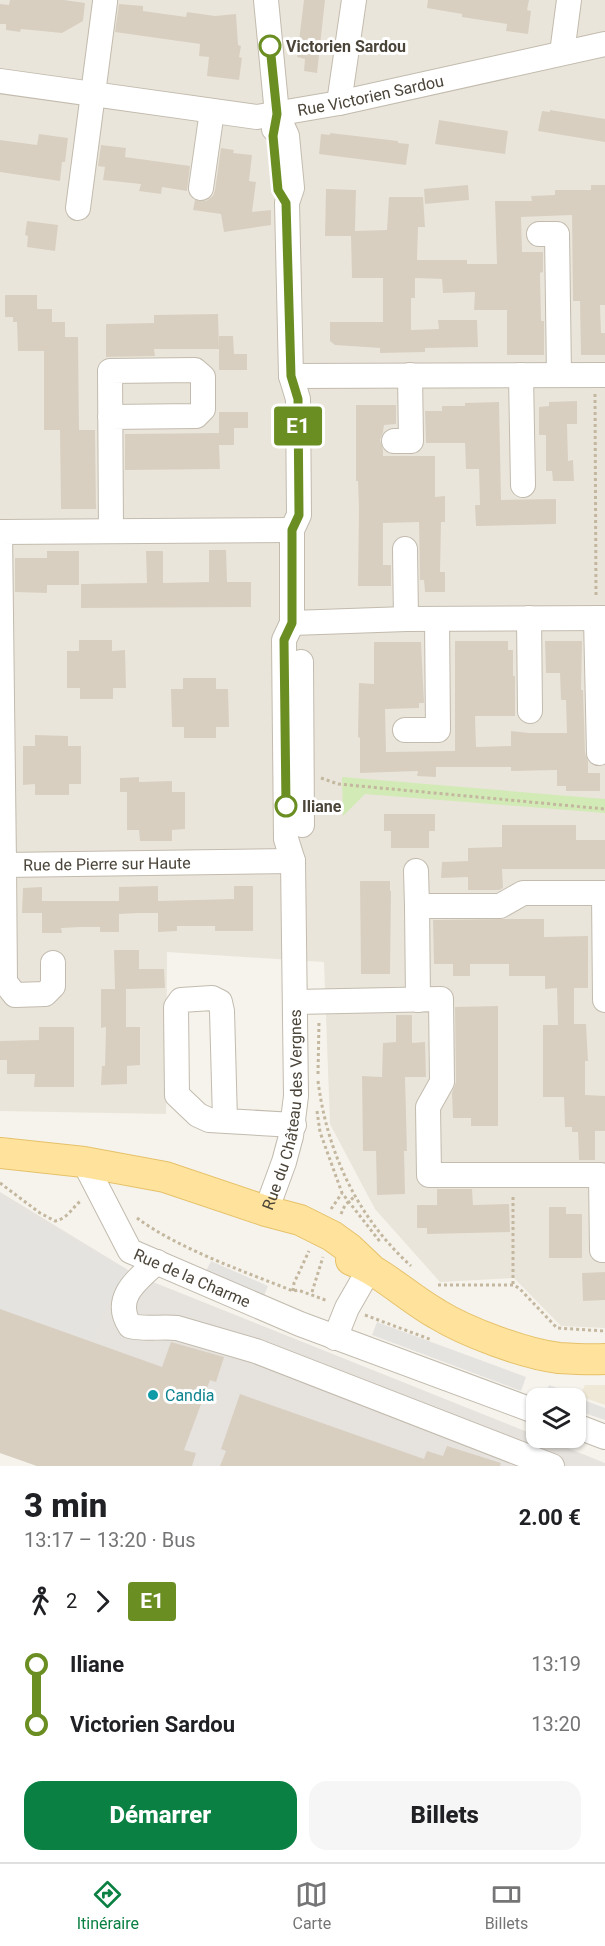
<!DOCTYPE html>
<html lang="fr">
<meta charset="utf-8">
<style>
:root{--surface:#fff;--page:#f6f6f6;--text:#202124;--muted:#757577;--line:#e0e0e0;--accent:#0b8043}
body{margin:0;font-family:Roboto,sans-serif;background:var(--page);color:var(--text);height:100vh;display:flex;flex-direction:column;font-size:22px;white-space:nowrap}
*{box-sizing:border-box;margin:0}
p{font-size:20px;color:var(--muted)}
.icon{flex:none;width:33px;height:33px;fill:none;stroke:currentColor;stroke-width:2;stroke-linecap:round;stroke-linejoin:round}
.map{position:relative;height:1466px;overflow:hidden}
.panel{display:flex;flex-direction:column;background:var(--surface);flex:1}
.panel>*{flex:none}
.badge{padding:0 12px;border-radius:4px;font-size:21px;line-height:39px}
.tools{position:absolute;left:526px;top:1388px;display:grid;gap:12px}
.tools a{display:grid;place-items:center;width:60px;height:60px;border-radius:12px;background:var(--surface);box-shadow:0 2px 4px #0004;font-size:30px}
.map>.badge{position:absolute;translate:-50% -50%;box-shadow:0 0 0 3px #fff}
.legs{display:flex;align-items:center;gap:9px;height:66px;padding:0 24px;font-size:20px}
.legs p{margin-inline-start:auto}
.head{display:flex;align-items:center;justify-content:space-between;height:102px;padding:0 24px}
h1{font-size:33px;font-weight:800;line-height:45px}
.cta{display:flex;gap:12px;margin-top:auto;padding:12px 24px}
.cta a{flex:1;height:69px;border-radius:18px;background:var(--accent);color:#fff;font-size:24px;font-weight:800;line-height:69px;text-align:center}
.cta a+a{background:var(--page);color:var(--text)}
ul{padding:0 24px;list-style:none}
li{display:flex;align-items:center;gap:21px;height:60px;font-size:22px}
li i{display:grid;place-items:center;width:9px;height:100%;margin:0 8px;background:currentColor}
li i::after{content:'';width:15px;height:15px;margin:-8px;border:4px solid;border-radius:50%;background:var(--surface)}
li p{margin-inline-start:auto}
li:first-child i{background:linear-gradient(#0000 50%,currentColor 0)}
li:last-child i{background:linear-gradient(currentColor 50%,#0000 0)}
.dock{display:flex;justify-content:space-around;align-items:center;height:84px;border-top:2px solid var(--line);background:var(--surface);font-size:16px;color:var(--muted)}
.dock a{display:grid;justify-items:center;gap:3px}
.dock .selected{color:var(--accent)}
.map>svg:first-child{display:block}
</style>
<div class="map">
<svg width="605" height="1466" viewBox="0 0 605 1466">
<rect width="100%" height="100%" fill="#f6f3ec"/>
<path fill="#eae5da" d="M 0,0 L 605,0 L 605,1328 L 561,1326 L 514,1278 L 440,1282 L 375,1209 L 330,1124 L 324,962 L 167,952 L 166,1114 L 0,1111 Z"/>
<path fill="#e6e2dd" d="M 0,1192 L 138,1276 L 605,1463 L 605,1466 L 37,1466 L 0,1453 Z"/>
<path fill="#efe8d6" d="M 585,1385 L 605,1385 L 605,1405 L 580,1396 Z"/>
<path fill="#d2eab5" d="M 342,777 L 605,799 L 605,813 L 365,794 L 343,816 Z"/>
<path fill="#e5e3e0" d="M 0,1198 L 130,1272 L 107,1305 L 93,1342 L 0,1309 Z
M 211,1261 L 268,1286 L 263,1298 L 205,1273 Z
M 377,1322 L 526,1377 L 521,1391 L 372,1335 Z
M 549,1385 L 566,1391 L 563,1398 L 544,1398 Z
M 578,1398 L 605,1408 L 605,1420 L 576,1410 Z"/>
<path fill="#d8cfc1" d="M 10,0 L 64,0 L 85,3 L 83,21 L 62,33 L 21,29 L 20,32 L 6,30 L 6,24 L 0,24 L 0,4 L 9,5 Z
M 304,0 L 325,0 L 317,73 L 304,71 L 305,59 L 297,57 Z
M 428,0 L 529,0 L 527,10 L 531,11 L 528,34 L 506,31 L 507,24 L 462,17 L 462,14 L 427,8 Z
M 119,4 L 143,6 L 143,11 L 186,17 L 187,12 L 215,16 L 236,14 L 238,45 L 241,46 L 239,57 L 242,58 L 239,80 L 207,76 L 209,57 L 199,56 L 200,44 L 115,32 Z
M 550,110 L 605,119 L 605,142 L 538,131 L 542,111 L 550,112 Z
M 439,120 L 508,131 L 505,154 L 435,144 Z
M 330,133 L 398,141 L 398,143 L 409,144 L 406,165 L 319,154 L 321,134 L 330,135 Z
M 39,134 L 68,138 L 65,162 L 62,162 L 60,181 L 0,172 L 0,140 L 37,145 Z
M 101,145 L 126,148 L 125,157 L 190,166 L 187,191 L 162,187 L 161,194 L 139,191 L 141,184 L 103,180 L 105,167 L 98,166 Z
M 221,148 L 234,150 L 233,153 L 252,155 L 249,181 L 256,182 L 252,212 L 271,210 L 271,225 L 224,232 L 221,214 L 193,210 L 195,200 L 206,201 L 213,196 L 215,190 Z
M 468,185 L 469,200 L 425,204 L 424,189 Z
M 591,185 L 605,185 L 605,305 L 600,305 L 601,333 L 605,333 L 605,355 L 581,355 L 580,301 L 573,301 L 572,215 L 521,217 L 522,252 L 543,252 L 543,272 L 540,273 L 541,321 L 544,321 L 544,355 L 507,355 L 507,310 L 474,310 L 475,292 L 443,293 L 442,279 L 415,278 L 415,298 L 411,298 L 411,330 L 439,329 L 438,320 L 477,320 L 478,347 L 425,348 L 425,352 L 380,353 L 380,348 L 335,345 L 330,341 L 330,322 L 383,322 L 383,278 L 352,278 L 351,236 L 325,236 L 326,189 L 356,190 L 355,231 L 387,230 L 389,197 L 423,197 L 425,227 L 418,227 L 417,260 L 467,260 L 467,264 L 497,264 L 495,201 L 532,201 L 531,196 L 555,195 L 555,190 L 591,190 Z
M 27,221 L 58,225 L 55,251 L 27,247 L 28,236 L 25,235 Z
M 5,295 L 37,295 L 37,309 L 52,309 L 52,322 L 65,322 L 65,337 L 78,337 L 79,430 L 95,430 L 96,509 L 61,509 L 60,430 L 44,430 L 44,351 L 18,351 L 17,322 L 13,322 L 13,317 L 5,317 Z
M 218,314 L 219,349 L 154,349 L 155,356 L 106,357 L 106,324 L 154,323 L 154,315 Z
M 219,336 L 233,336 L 234,354 L 247,354 L 247,370 L 219,370 Z
M 577,401 L 577,424 L 567,424 L 568,461 L 573,460 L 574,481 L 553,481 L 552,471 L 546,471 L 546,435 L 539,435 L 539,407 L 549,406 L 549,402 Z
M 499,402 L 501,500 L 556,499 L 556,524 L 476,526 L 475,505 L 480,505 L 479,469 L 466,469 L 465,443 L 426,443 L 425,411 L 442,411 L 442,406 L 465,406 L 465,403 Z
M 356,405 L 396,405 L 396,424 L 384,425 L 383,432 L 380,440 L 383,450 L 383,456 L 435,456 L 435,497 L 445,496 L 445,522 L 441,522 L 440,572 L 445,572 L 445,592 L 425,592 L 424,580 L 420,580 L 419,522 L 383,523 L 383,565 L 391,565 L 391,586 L 358,586 L 359,508 L 358,481 L 356,481 Z
M 219,412 L 248,412 L 248,428 L 234,428 L 234,445 L 219,445 L 220,469 L 125,470 L 125,434 L 219,433 Z
M 209,550 L 226,550 L 227,582 L 251,582 L 251,607 L 81,608 L 81,584 L 147,583 L 146,551 L 163,551 L 163,583 L 209,582 Z
M 47,551 L 79,551 L 79,585 L 47,585 L 47,593 L 15,592 L 15,558 L 47,558 Z
M 79,640 L 112,640 L 112,651 L 125,650 L 126,688 L 113,688 L 113,699 L 80,699 L 80,688 L 67,688 L 67,651 L 79,651 Z
M 455,641 L 508,641 L 508,650 L 513,650 L 513,676 L 515,676 L 515,716 L 475,716 L 476,747 L 511,746 L 511,731 L 529,733 L 567,733 L 566,700 L 561,700 L 560,673 L 546,673 L 545,641 L 582,641 L 581,690 L 583,690 L 585,753 L 588,761 L 588,773 L 600,773 L 600,791 L 566,791 L 566,786 L 557,786 L 557,770 L 511,771 L 511,767 L 436,767 L 436,777 L 417,776 L 418,771 L 360,773 L 360,738 L 358,737 L 359,683 L 374,684 L 374,642 L 421,642 L 424,703 L 419,703 L 419,708 L 385,709 L 386,752 L 455,751 Z
M 183,678 L 216,678 L 216,689 L 228,689 L 229,727 L 216,727 L 216,738 L 184,738 L 184,727 L 172,727 L 171,689 L 183,689 Z
M 35,735 L 68,736 L 68,746 L 81,746 L 81,784 L 69,784 L 69,795 L 35,795 L 35,784 L 23,785 L 23,746 L 35,746 Z
M 139,777 L 139,782 L 172,781 L 172,792 L 185,792 L 185,829 L 172,830 L 172,841 L 140,841 L 139,830 L 127,830 L 127,792 L 120,792 L 120,778 Z
M 384,814 L 435,814 L 435,831 L 429,831 L 429,848 L 391,848 L 391,831 L 384,831 Z
M 502,825 L 576,825 L 576,840 L 605,840 L 605,869 L 502,869 L 503,888 L 499,890 L 468,890 L 468,877 L 441,878 L 442,862 L 468,861 L 468,848 L 502,847 Z
M 360,881 L 390,881 L 390,891 L 391,891 L 390,974 L 361,974 Z
M 158,886 L 158,912 L 158,901 L 234,899 L 234,886 L 253,886 L 253,931 L 215,931 L 215,926 L 177,926 L 177,931 L 158,932 L 158,913 L 139,913 L 119,914 L 119,932 L 100,932 L 100,927 L 81,927 L 61,928 L 62,933 L 42,933 L 42,901 L 119,901 L 119,906 L 119,887 Z
M 42,887 L 42,913 L 22,913 L 23,888 Z
M 505,919 L 544,919 L 544,937 L 588,936 L 588,988 L 574,988 L 574,1024 L 586,1024 L 588,1061 L 585,1061 L 585,1095 L 605,1096 L 605,1131 L 595,1131 L 595,1160 L 579,1160 L 578,1132 L 572,1132 L 572,1127 L 565,1127 L 564,1097 L 543,1097 L 543,1025 L 558,1025 L 557,988 L 545,989 L 545,976 L 509,976 L 509,964 L 470,964 L 470,976 L 453,976 L 453,964 L 434,964 L 433,920 Z
M 114,950 L 139,950 L 139,969 L 164,969 L 165,988 L 126,989 L 126,1027 L 140,1027 L 140,1065 L 127,1066 L 127,1084 L 101,1085 L 102,1066 L 105,1066 L 106,1027 L 101,1028 L 101,989 L 115,989 Z
M 498,1006 L 498,1126 L 471,1126 L 471,1118 L 453,1118 L 452,1093 L 456,1082 L 455,1007 Z
M 396,1015 L 412,1015 L 412,1043 L 425,1042 L 426,1077 L 405,1077 L 407,1151 L 404,1151 L 405,1194 L 377,1195 L 376,1151 L 363,1151 L 362,1076 L 382,1077 L 383,1043 L 396,1042 Z
M 39,1027 L 74,1027 L 74,1087 L 34,1087 L 35,1074 L 7,1074 L 7,1060 L 0,1060 L 0,1041 L 39,1040 Z
M 437,1189 L 472,1189 L 473,1205 L 509,1204 L 510,1232 L 427,1234 L 427,1228 L 417,1228 L 417,1205 L 437,1205 Z
M 549,1207 L 566,1207 L 566,1214 L 582,1214 L 582,1258 L 549,1258 Z
M 605,1272 L 605,1300 L 583,1301 L 582,1273 Z
M 0,1309 L 162,1367 L 171,1342 L 224,1357 L 216,1382 L 210,1380 L 184,1450 L 196,1453 L 192,1466 L 37,1466 L 0,1453 Z
M 240,1394 L 424,1459 L 427,1451 L 443,1456 L 447,1446 L 501,1463 L 500,1466 L 220,1466 L 226,1451 L 221,1449 Z"/>
<g fill="none" stroke-linecap="round" stroke-linejoin="round">
<defs>
<g id="minor">
<path d="M 266,0 L 277,114 L 274,129"/>
<path d="M 562,53 L 569,0"/>
<path id="s1" d="M 0,81 L 257,117 L 339,103 L 605,44"/>
<path d="M 339,103 L 354,0"/>
<path d="M 201,188 L 212,111"/>
<path d="M 78,208 L 105,2"/>
<path d="M 539,234 L 557,234 L 559,375"/>
<path d="M 521,375 L 523,485"/>
<path d="M 291,376 L 605,375"/>
<path d="M 110,417 L 196,416 L 203,409 L 203,377 L 195,370 L 110,371 L 111,530"/>
<path d="M 394,441 L 411,441 L 410,375"/>
<path id="s2" d="M 292,530 L 0,532 L 4,865 L 293,861"/>
<path d="M 405,549 L 406,619"/>
<path d="M 529,618 L 530,711"/>
<path d="M 596,618 L 599,753"/>
<path d="M 292,623 L 406,619 L 605,618"/>
<path d="M 301,662 L 302,825"/>
<path d="M 405,730 L 438,730 L 437,619"/>
<path d="M 4,865 L 5,982 L 15,995 L 45,994 L 53,986 L 53,963"/>
<path d="M 416,871 L 417,906"/>
<path d="M 418,1000 L 417,906 L 500,906 L 523,893 L 604,893 L 605,1000"/>
<path d="M 295,1002 L 441,999 L 442,1082 L 428,1107 L 429,1175 L 601,1175 L 602,1250 L 605,1250"/>
<path d="M 225,1120 L 222,1011 L 220,1002 L 212,998 L 181,1000 L 176,1007 L 177,1095 L 198,1115 L 209,1120 L 294,1125"/>
<path id="s3" d="M 84,1162 L 130,1251 L 300,1324 L 537,1412"/>
<path id="s4" d="M 266,1211 L 284,1162 L 291,1136 L 296,1096 L 293,861 L 286,839 L 284,640 L 292,623 L 292,530 L 299,515 L 298,399 L 291,376 L 287,203 L 292,188 L 287,136 L 277,114"/>
<path d="M 157,1262 C 137,1280 112,1298 130,1326 C 146,1330 161,1326 177,1328 L 256,1351 L 552,1466"/>
<path d="M 335,1338 L 347,1308 L 370,1268"/>
<path d="M 576,1426 L 605,1437"/>
</g>
<path id="major" d="M 0,1153 L 84,1162 L 165,1177 L 266,1211 L 300,1220 L 332,1236 L 350,1249 L 370,1268
M 351,1260 C 384,1273 407,1297 437,1314 C 466,1332 525,1354 559,1358 C 574,1359 590,1360 605,1359"/>
</defs>
<use href="#minor" stroke="#c2bbae" stroke-width="26"/>
<use href="#major" stroke="#e6c16a" stroke-width="32"/>
<path stroke="#c4b79f" stroke-width="3" stroke-dasharray="3 3" stroke-linecap="butt" d="M 595,394 L 596,598
M 321,778 L 338,784 L 605,809
M 318,1074 L 319,1021
M 318,1081 C 327,1152 357,1217 411,1266
M 317,1111 L 320,1132 L 342,1193 L 381,1243
M 0,1183 L 40,1213 L 55,1221 C 69,1218 72,1207 82,1200
M 331,1209 L 342,1193
M 341,1214 L 345,1205 L 354,1197
M 137,1218 C 179,1249 243,1271 293,1291 L 298,1290 L 328,1301
M 513,1284 L 513,1194
M 438,1285 L 513,1285 L 519,1288 L 557,1328 L 605,1331
M 293,1291 L 294,1283 L 309,1251
M 312,1292 L 323,1257
M 365,1315 L 432,1340
M 552,1437 L 561,1440"/>
<use href="#minor" stroke="#fff" stroke-width="24"/>
<use href="#major" stroke="#ffe39c" stroke-width="30"/>
</g>
<g fill="none" stroke-linecap="round" stroke-linejoin="round">
<defs>
<path id="line-1" d="M 270,46 L 277,114 L 273,136 L 278,190 L 286,203 L 291,376 L 298,399 L 299,515 L 292,530 L 292,623 L 284,640 L 286,806"/>
</defs>
<use href="#line-1" stroke="#fff" stroke-width="14"/>
<use href="#line-1" stroke="#6b8e23" stroke-width="9"/>
</g>
<g fill="#fff" stroke="#6b8e23" stroke-width="3">
<circle cx="270" cy="46" r="10"/>
<circle cx="286" cy="806" r="10"/>
</g>
<circle fill="#0f9aa8" stroke="#fff" stroke-width="2" cx="153" cy="1395" r="6"/>
<g text-anchor="middle" stroke-width="6" stroke-linejoin="round" paint-order="stroke">
<g font-size="16" font-weight="bold" fill="#4b4439" stroke="#fff" text-anchor="start">
<text x="286" y="52">Victorien Sardou</text>
<text x="302" y="812">Iliane</text>
</g>
<g font-size="16" fill="#4b4439" stroke="#fff">
<text dy="6" stroke="none"><textPath href="#s1" startOffset="375">Rue Victorien Sardou</textPath></text>
<text dy="6" stroke="none"><textPath href="#s2" startOffset="728">Rue de Pierre sur Haute</textPath></text>
<text dy="6" stroke="none"><textPath href="#s4" startOffset="104">Rue du Château des Vergnes</textPath></text>
<text dy="6" stroke="none"><textPath href="#s3" startOffset="168">Rue de la Charme</textPath></text>
</g>
<g font-size="16" fill="#0d838f" stroke="#fff" text-anchor="start">
<text x="165" y="1401">Candia</text>
</g>
</g>
</svg>
<div class="tools">
<a><svg class="icon" aria-label="layers" viewBox="0 0 24 24"><path d="M12 4l9 5-9 5-9-5zM3 14l9 5 9-5"/></svg></a>
</div>
<b class="badge" style="left:298px;top:426px;background:#6b8e23;color:#fff">E1</b>
</div>
<section class="panel">
<div class="head"><div><h1>3 min</h1><p>13:17 – 13:20 · Bus</p></div><b>2.00 €</b></div>
<div class="legs"><svg class="icon" aria-label="walk" viewBox="0 0 24 24"><circle cx="13" cy="4" r="2"/><path d="M13 8l-2 6 4 7M11 14l-3 7M7 12l3-4h3l4 4"/></svg>2<svg class="icon" aria-label="forward" viewBox="0 0 24 24"><path d="M9 5l7 7-7 7"/></svg><b class="badge" style="background:#6b8e23;color:#fff">E1</b></div>
<ul>
<li><i style="color:#6b8e23"></i><b>Iliane</b><p>13:19</p></li>
<li><i style="color:#6b8e23"></i><b>Victorien Sardou</b><p>13:20</p></li>
</ul>
<div class="cta"><a>Démarrer</a><a>Billets</a></div>
</section>
<nav class="dock">
<a class="selected"><svg class="icon" aria-label="directions" viewBox="0 0 24 24"><path d="M12 3l9 9-9 9-9-9zM9 14v-3h6M13 9l2 2-2 2"/></svg>Itinéraire</a>
<a><svg class="icon" aria-label="map" viewBox="0 0 24 24"><path d="M3 6l6-2 6 2 6-2v14l-6 2-6-2-6 2zM9 4v14M15 6v14"/></svg>Carte</a>
<a><svg class="icon" aria-label="tickets" viewBox="0 0 24 24"><path d="M3 7h18v10H3zM15 7v10"/></svg>Billets</a>
</nav>
